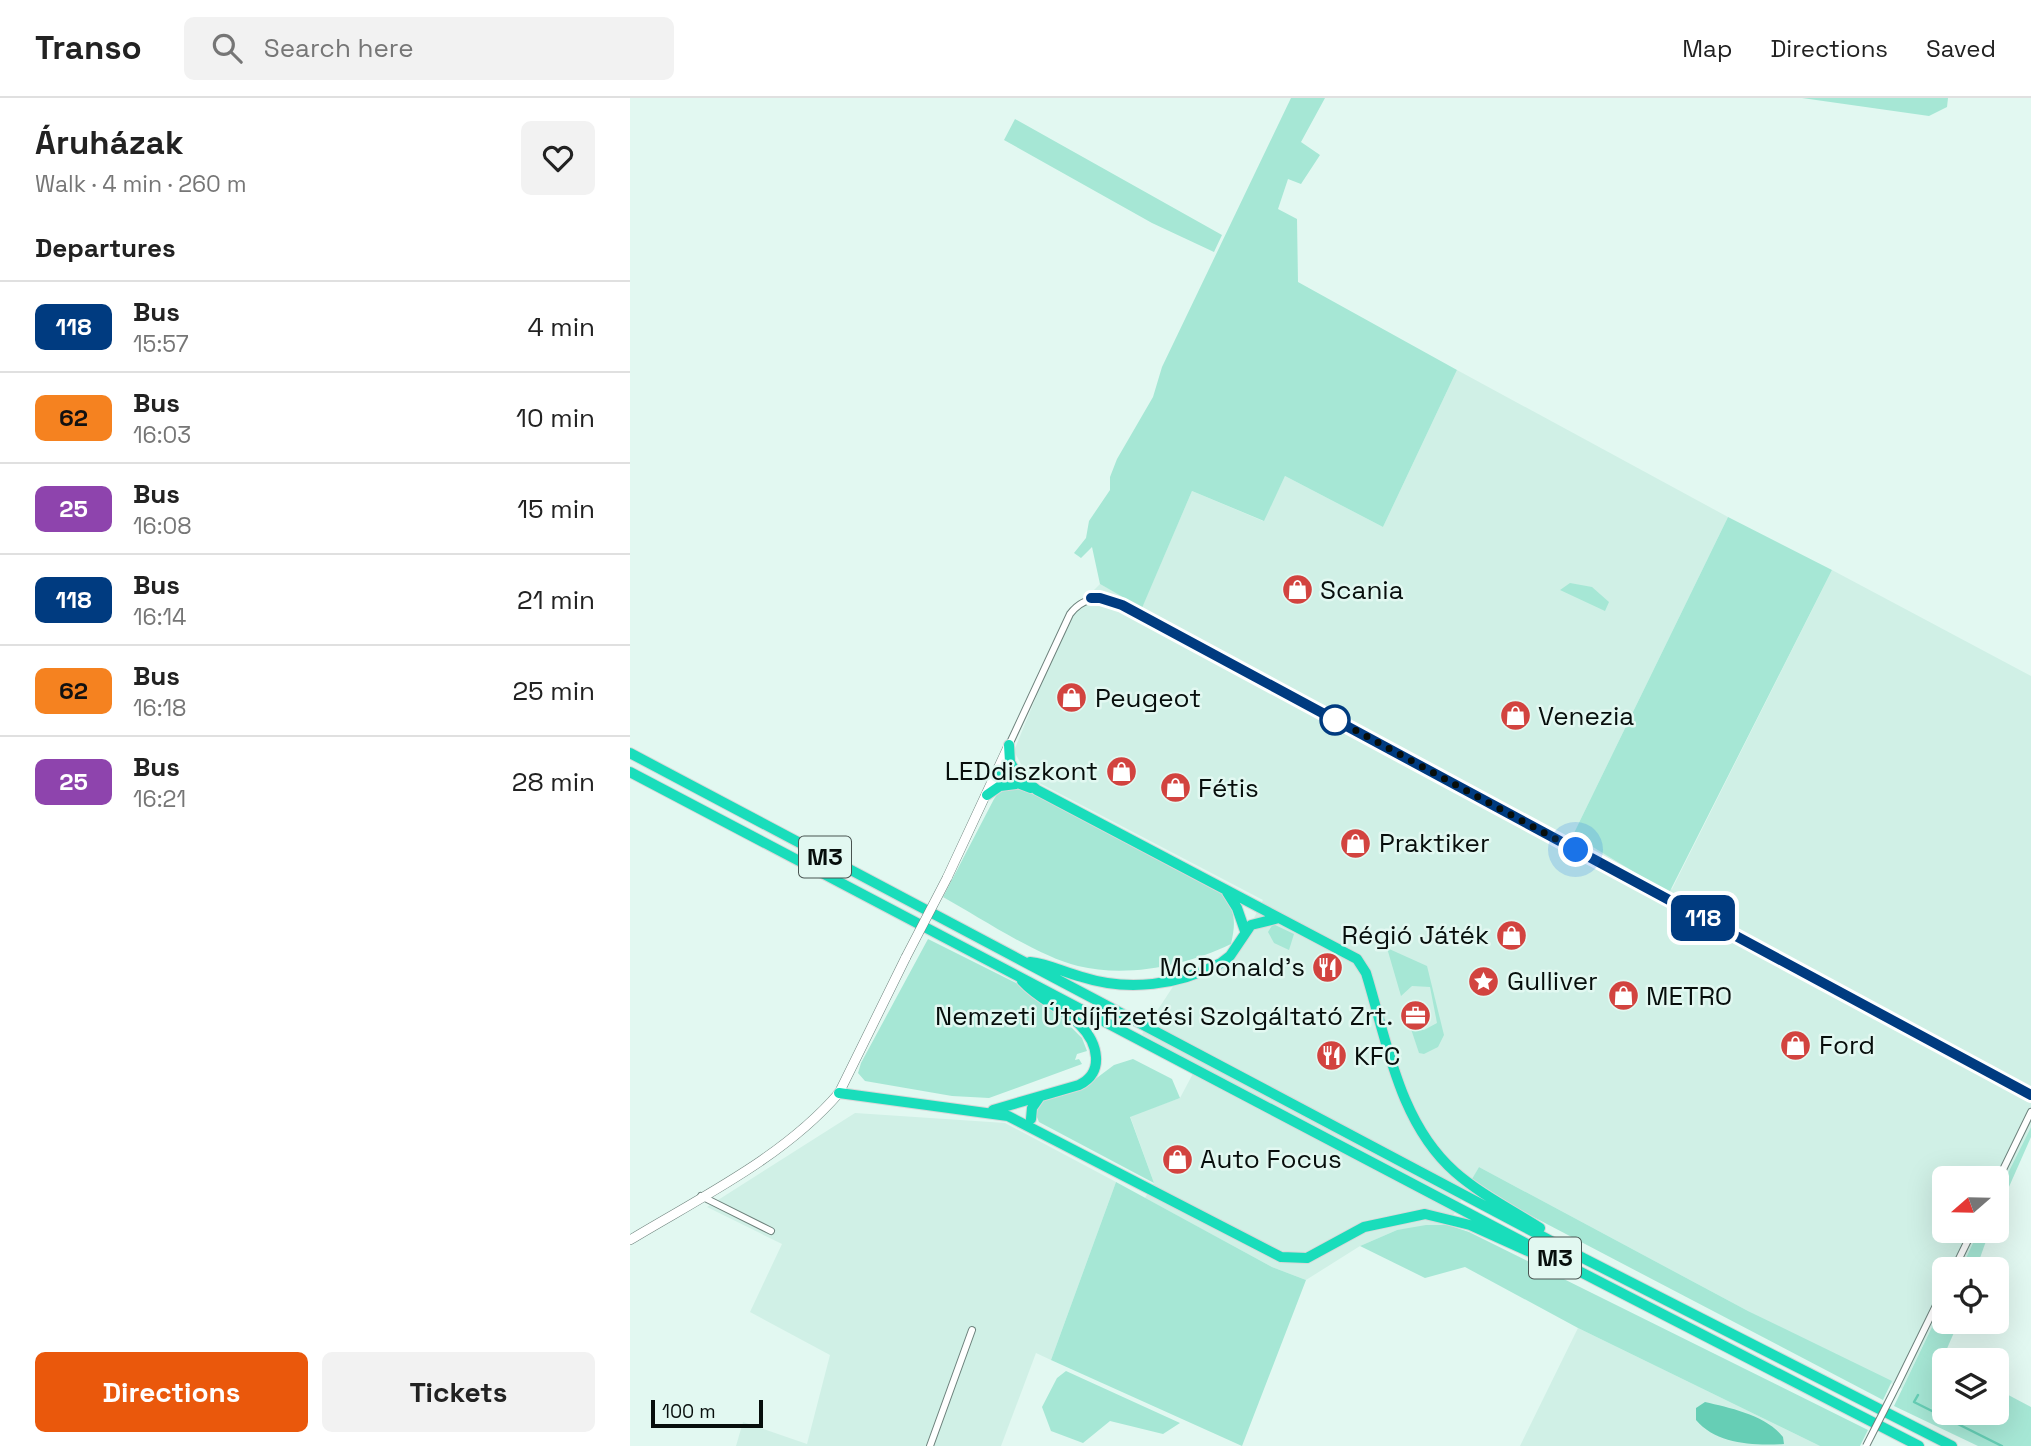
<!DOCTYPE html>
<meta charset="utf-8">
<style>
:root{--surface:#fff;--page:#f2f2f2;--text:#222;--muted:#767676;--line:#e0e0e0;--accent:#ea580c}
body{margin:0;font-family:"Space Grotesk",sans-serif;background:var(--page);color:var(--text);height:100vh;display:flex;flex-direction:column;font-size:26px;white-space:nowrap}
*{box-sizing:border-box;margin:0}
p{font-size:23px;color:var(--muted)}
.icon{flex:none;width:38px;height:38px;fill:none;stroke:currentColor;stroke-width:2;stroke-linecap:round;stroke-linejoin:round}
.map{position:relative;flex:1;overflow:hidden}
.details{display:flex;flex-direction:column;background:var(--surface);width:630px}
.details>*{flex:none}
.badge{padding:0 14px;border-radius:10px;font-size:24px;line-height:46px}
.needle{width:46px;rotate:250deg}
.tools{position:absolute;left:1302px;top:1068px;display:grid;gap:14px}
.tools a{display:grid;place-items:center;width:77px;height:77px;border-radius:10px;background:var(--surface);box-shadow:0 7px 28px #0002;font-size:35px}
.scale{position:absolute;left:21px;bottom:18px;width:112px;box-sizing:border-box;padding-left:7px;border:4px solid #070e0c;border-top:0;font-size:19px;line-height:24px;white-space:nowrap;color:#070e0c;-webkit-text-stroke:5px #e2f8f1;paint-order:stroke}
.you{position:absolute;width:35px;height:35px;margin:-18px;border:5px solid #fff;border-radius:50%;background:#1a73e8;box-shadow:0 0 0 10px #1a73e833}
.map>.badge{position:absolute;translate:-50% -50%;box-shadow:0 0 0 4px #fff}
h2{padding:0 35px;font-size:26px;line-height:63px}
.round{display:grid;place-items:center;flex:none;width:74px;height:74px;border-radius:10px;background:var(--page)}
.summary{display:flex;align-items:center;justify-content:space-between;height:119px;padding:0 35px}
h1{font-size:33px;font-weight:700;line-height:52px}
.button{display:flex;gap:14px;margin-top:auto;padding:14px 35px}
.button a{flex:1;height:80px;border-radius:10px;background:var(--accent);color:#fff;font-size:28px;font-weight:700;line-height:80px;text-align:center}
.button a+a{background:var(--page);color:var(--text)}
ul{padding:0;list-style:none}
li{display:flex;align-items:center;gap:21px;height:91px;padding:0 35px;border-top:2px solid var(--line)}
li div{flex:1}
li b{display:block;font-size:26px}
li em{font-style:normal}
li .badge{min-width:77px;font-weight:700;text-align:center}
header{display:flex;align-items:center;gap:42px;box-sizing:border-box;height:98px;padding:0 35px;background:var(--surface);border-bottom:2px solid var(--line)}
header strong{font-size:33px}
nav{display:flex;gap:38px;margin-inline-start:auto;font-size:24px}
.search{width:490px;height:63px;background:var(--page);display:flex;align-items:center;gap:18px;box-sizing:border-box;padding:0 24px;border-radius:10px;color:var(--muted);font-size:26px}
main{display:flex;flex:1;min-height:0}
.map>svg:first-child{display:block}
</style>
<header>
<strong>Transo</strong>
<div class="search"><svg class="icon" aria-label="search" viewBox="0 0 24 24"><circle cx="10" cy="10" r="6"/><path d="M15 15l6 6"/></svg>Search here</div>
<nav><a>Map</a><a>Directions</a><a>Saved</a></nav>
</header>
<main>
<section class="details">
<div class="summary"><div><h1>Áruházak</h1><p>Walk · 4 min · 260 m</p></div><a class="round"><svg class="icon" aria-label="heart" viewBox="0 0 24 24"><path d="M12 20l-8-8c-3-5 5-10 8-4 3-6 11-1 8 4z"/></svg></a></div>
<h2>Departures</h2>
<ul>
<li><span class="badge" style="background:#003b80;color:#fff">118</span><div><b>Bus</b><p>15:57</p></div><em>4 min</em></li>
<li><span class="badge" style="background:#f58220;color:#111">62</span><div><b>Bus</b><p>16:03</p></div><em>10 min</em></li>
<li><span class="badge" style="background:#8e44ad;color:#fff">25</span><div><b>Bus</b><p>16:08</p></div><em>15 min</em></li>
<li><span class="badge" style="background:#003b80;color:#fff">118</span><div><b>Bus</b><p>16:14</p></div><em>21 min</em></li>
<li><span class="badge" style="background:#f58220;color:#111">62</span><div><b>Bus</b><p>16:18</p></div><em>25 min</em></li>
<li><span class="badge" style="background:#8e44ad;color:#fff">25</span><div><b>Bus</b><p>16:21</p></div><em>28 min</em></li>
</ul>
<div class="button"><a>Directions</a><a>Tickets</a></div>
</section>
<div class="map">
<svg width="1401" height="1348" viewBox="0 0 1401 1348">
<rect width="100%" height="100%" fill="#e2f8f1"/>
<path fill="#d0f0e6" d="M 827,272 L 1098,419 L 943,737 L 1042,791 L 1202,472 L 1401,578 L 1401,1029 L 1367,1097 L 1367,1080 L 1314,1080 L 1314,1132 L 1349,1132 L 1331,1171 L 1314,1171 L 1314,1204 L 1272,1291 L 1118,1213 L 849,1069 L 818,1127 L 767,1132 L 730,1148 L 676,1182 L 642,1169 L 515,1100 L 524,1085 L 500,1018 L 550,1000 L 567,968 L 512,936 L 546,884 L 609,850 L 633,802 L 398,679 L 384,653 L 440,516 L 470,486 L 512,509 L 562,393 L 633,423 L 655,378 L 753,429 Z
M 225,1015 L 375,1025 L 486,1084 L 421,1262 L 406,1255 L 371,1348 L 106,1348 L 113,1324 L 177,1346 L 200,1257 L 120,1214 L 152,1146 L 77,1109 Z
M 948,1230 L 1190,1348 L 890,1348 Z"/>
<path fill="#a6e7d5" d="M 661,0 L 695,0 L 671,44 L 690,57 L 671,86 L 658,81 L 648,111 L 667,121 L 668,184 L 827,272 L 753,429 L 655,378 L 634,423 L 562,393 L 512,510 L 470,486 L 462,449 L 451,460 L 444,455 L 456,440 L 459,423 L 480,392 L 480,379 L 487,361 L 523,299 L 532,269 Z
M 1172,0 L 1318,0 L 1317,9 L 1299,18 Z
M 385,21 L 592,137 L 584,154 L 522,125 L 374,42 Z
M 1098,419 L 1202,472 L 1039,795 L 943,737 Z
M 940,485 L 962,489 L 979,504 L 975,513 L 930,492 Z
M 382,690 L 394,692 L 430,709 L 590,794 C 606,811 606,824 601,846 C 555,868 497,880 448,868 C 407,858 351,820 313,799 L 364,701 L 369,694 Z
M 643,826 L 664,836 L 659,852 L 644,845 L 638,834 Z
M 298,841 L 388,886 L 436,924 L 452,940 L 457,953 L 447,956 L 445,962 L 449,961 L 452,966 L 359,1000 L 322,998 L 235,983 L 228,975 L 231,965 Z
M 757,850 L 797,868 L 814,937 L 808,949 L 794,956 L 789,955 L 779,925 L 794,932 L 807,925 L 800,889 L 782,888 L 771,898 Z
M 503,961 L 542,981 L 550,1000 L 500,1019 L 524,1085 L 409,1024 L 405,1014 L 411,1003 L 452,991 L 484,967 Z
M 1401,1029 L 1401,1039 L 1367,1116 L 1367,1097 Z
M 849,1069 L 1118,1213 L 1262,1283 L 1253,1302 L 890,1112 L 842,1081 Z
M 486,1084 L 642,1169 L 676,1182 L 612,1348 L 421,1262 Z
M 796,1127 L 818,1127 L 839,1134 L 1238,1332 L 1230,1348 L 1190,1348 L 948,1230 L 835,1169 L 795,1180 L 730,1148 L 767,1132 Z
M 1349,1132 L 1360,1132 L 1346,1171 L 1331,1171 Z
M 1314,1204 L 1314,1223 L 1329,1223 L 1312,1262 L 1314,1314 L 1367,1314 L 1367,1291 L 1401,1309 L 1401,1348 L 1348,1348 L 1264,1308 Z
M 436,1273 L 550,1325 L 533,1336 L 480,1323 L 453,1345 L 421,1333 L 412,1309 L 427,1280 Z"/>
<path fill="#66ceb5" d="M 1075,1304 C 1100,1310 1136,1317 1153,1339 L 1154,1346 C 1124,1348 1086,1346 1066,1322 L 1066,1310 Z"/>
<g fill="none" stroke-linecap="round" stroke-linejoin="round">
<path stroke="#66ceb5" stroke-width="2.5" d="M 1288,1297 L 1284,1304 L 1372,1348"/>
<defs>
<path id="street" d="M 379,647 L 440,516 C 452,500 467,498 485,504 L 1401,997
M 1367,1084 L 1401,1014
M 71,1098 L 141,1133
M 1324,1171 L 1343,1132
M 1267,1287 L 1314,1191
M 300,1348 L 342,1232"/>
<path id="secondary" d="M 317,780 L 378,649
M 0,1142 C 71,1099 154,1059 209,995 L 276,859"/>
<path id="highway" d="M 379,647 L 380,664 L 387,676
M 0,655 L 953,1160 L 1322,1348
M 367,673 L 387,676 L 407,692 L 727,861 L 736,875 C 757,943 769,1025 825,1074 C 850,1096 882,1112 910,1130
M 367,673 L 372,679 L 401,690
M 0,674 L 937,1167 L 1289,1348
M 357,697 L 370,688 L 386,686
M 597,794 L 607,810 L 615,833
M 400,864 C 419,866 433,874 452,879 C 499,894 548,887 591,865 L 600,858 L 621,827 L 649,820
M 209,995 L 378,1018 L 651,1159 L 677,1160 L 734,1129 L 795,1116 L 840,1127 L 920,1163
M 363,1012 L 449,987 C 475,975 468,945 450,927 C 433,910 409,902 392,883
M 401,1021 L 402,1010 L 409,1000"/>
</defs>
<use href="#street" stroke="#6d827c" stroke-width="8"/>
<use href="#secondary" stroke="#6d827c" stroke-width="10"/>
<use href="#highway" stroke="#d7d8d8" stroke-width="12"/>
<use href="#street" stroke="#fff" stroke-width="6"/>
<use href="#secondary" stroke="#fff" stroke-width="9"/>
<use href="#highway" stroke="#19ddbb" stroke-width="10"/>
<defs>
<path id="street-bridge" d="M 1236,1348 L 1267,1287"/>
<path id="secondary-bridge" d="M 276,859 L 317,780"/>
</defs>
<use href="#street-bridge" stroke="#6d827c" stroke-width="8" stroke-linecap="butt"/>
<use href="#secondary-bridge" stroke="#6d827c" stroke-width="10" stroke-linecap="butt"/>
<use href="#street-bridge" stroke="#fff" stroke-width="6"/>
<use href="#secondary-bridge" stroke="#fff" stroke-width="9"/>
</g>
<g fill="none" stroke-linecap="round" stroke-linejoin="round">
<defs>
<path id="line" d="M 461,500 L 470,500 L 492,507 L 1401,997"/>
</defs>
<use href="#line" stroke="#fff" stroke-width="16"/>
<use href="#line" stroke="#003b80" stroke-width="10"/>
<path stroke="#070e0c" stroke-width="7" stroke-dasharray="0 12.6" d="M 705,622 L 699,618 L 946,752"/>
</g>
<defs>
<symbol id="shop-disc" viewBox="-11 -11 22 22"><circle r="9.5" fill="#d2433f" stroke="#e2f8f1"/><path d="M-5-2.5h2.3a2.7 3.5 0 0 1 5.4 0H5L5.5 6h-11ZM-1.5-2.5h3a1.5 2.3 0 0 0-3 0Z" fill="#fff"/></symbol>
<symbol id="restaurant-disc" viewBox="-11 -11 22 22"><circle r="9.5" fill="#d2433f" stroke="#e2f8f1"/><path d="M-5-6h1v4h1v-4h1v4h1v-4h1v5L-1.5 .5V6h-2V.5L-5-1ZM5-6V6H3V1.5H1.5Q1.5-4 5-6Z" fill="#fff"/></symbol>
<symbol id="sight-disc" viewBox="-11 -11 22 22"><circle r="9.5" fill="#d2433f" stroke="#e2f8f1"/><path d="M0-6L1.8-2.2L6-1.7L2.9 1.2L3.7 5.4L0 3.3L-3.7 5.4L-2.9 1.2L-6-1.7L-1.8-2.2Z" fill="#fff"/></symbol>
<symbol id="office-disc" viewBox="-11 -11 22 22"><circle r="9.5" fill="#d2433f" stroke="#e2f8f1"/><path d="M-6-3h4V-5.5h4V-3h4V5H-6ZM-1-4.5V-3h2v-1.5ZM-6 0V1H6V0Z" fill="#fff"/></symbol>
</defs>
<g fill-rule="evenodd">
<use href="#shop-disc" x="650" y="474" width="35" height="35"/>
<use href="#shop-disc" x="424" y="582" width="35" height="35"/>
<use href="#shop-disc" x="868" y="600" width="35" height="35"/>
<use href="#shop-disc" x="474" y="656" width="35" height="35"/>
<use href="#shop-disc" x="528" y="672" width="35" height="35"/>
<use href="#shop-disc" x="708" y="728" width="35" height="35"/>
<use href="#shop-disc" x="864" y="820" width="35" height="35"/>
<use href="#restaurant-disc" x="680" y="852" width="35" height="35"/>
<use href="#sight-disc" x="836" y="866" width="35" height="35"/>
<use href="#shop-disc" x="976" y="880" width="35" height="35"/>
<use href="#office-disc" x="768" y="900" width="35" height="35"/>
<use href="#shop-disc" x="1148" y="930" width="35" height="35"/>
<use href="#restaurant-disc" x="684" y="940" width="35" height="35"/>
<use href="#shop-disc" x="530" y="1044" width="35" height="35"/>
</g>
<circle fill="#fff" stroke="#003b80" stroke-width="3.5" cx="705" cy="622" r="14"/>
<g text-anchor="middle" stroke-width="5" stroke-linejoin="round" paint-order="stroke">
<g fill="#e2f8f1" stroke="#495451" stroke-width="2">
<rect x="169" y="738.5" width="52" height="41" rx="5"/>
<rect x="899" y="1139.5" width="52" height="41" rx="5"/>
</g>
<g font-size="24" font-weight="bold" fill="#070e0c">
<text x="195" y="767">M3</text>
<text x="925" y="1168">M3</text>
</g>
<g font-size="26" fill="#070e0c" stroke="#e2f8f1" text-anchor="start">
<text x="690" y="501">Scania</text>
<text x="465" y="609">Peugeot</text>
<text x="908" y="627">Venezia</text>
<text x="468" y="682" text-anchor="end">LEDdiszkont</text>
<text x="568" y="699">Fétis</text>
<text x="749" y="754">Praktiker</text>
<text x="859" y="846" text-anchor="end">Régió Játék</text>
<text x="675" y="878" text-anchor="end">McDonald's</text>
<text x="877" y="892">Gulliver</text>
<text x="1016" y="907">METRO</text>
<text x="763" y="927" text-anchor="end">Nemzeti Útdíjfizetési Szolgáltató Zrt.</text>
<text x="1189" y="956">Ford</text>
<text x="724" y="967">KFC</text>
<text x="570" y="1070">Auto Focus</text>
</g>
</g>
</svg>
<div class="tools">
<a><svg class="needle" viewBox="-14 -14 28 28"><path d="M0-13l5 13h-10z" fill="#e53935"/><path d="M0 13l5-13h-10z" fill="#767676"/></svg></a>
<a><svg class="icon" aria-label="locate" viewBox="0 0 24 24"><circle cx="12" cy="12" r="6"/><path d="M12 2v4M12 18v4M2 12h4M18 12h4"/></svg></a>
<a><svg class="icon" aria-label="layers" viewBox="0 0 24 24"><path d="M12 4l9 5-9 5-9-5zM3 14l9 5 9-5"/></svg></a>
</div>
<div class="scale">100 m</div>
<div class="you" style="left:946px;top:752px"></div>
<b class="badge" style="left:1073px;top:820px;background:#003b80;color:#fff">118</b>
</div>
</main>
